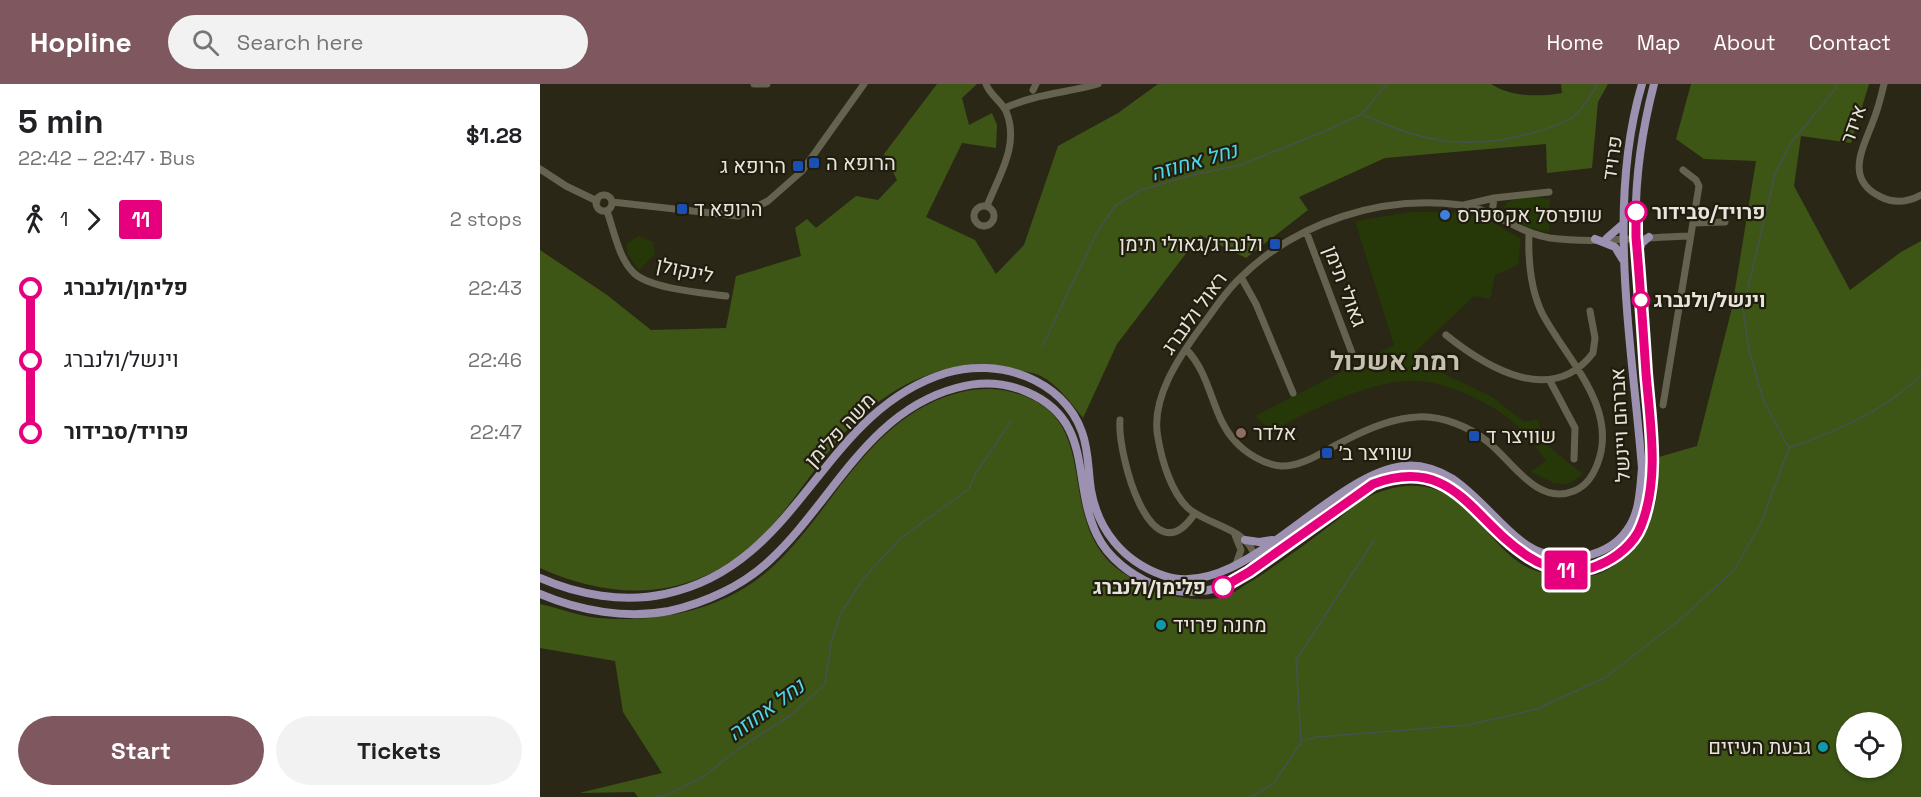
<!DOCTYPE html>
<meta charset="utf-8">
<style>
:root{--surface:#fff;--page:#f2f2f2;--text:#202124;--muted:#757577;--accent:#7f575e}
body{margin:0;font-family:"Space Grotesk",Heebo,sans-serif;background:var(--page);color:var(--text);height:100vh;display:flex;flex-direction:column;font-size:22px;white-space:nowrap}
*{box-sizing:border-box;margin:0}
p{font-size:20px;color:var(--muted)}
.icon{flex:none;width:33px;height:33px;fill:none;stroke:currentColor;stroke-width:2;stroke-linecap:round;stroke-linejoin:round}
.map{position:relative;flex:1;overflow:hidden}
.side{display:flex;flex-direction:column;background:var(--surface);width:540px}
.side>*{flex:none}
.badge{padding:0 12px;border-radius:4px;font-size:21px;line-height:39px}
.fabs{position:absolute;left:1296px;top:628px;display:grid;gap:12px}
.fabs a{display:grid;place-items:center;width:66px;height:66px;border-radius:50%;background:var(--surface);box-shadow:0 2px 4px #0004;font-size:30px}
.map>.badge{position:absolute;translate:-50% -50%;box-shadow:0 0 0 3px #fff}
.legs{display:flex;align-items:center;gap:9px;height:66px;padding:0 18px;font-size:20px}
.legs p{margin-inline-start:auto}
.overview{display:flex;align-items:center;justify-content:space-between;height:102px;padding:0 18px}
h1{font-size:33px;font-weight:800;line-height:45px}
.cta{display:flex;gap:12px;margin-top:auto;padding:12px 18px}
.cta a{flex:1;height:69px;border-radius:36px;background:var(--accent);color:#fff;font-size:24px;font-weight:800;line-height:69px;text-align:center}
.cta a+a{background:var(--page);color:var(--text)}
ul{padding:0 18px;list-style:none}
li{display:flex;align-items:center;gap:21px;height:72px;font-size:22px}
li i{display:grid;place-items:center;width:9px;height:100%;margin:0 8px;background:currentColor}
li i::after{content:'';width:15px;height:15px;margin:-8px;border:4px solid;border-radius:50%;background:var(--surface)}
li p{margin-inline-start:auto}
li:first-child i{background:linear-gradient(#0000 50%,currentColor 0)}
li:last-child i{background:linear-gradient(currentColor 50%,#0000 0)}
header{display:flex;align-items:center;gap:36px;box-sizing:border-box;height:84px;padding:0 30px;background:var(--accent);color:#fff}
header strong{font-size:28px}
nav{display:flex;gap:33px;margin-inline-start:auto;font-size:21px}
.search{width:420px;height:54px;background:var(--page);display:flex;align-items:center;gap:15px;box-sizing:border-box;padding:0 21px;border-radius:33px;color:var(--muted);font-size:22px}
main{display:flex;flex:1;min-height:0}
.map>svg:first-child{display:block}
</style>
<header>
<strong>Hopline</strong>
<div class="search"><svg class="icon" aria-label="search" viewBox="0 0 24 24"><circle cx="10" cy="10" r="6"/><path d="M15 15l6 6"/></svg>Search here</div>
<nav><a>Home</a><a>Map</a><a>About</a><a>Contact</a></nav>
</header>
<main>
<section class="side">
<div class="overview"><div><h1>5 min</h1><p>22:42 – 22:47 · Bus</p></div><b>$1.28</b></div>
<div class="legs"><svg class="icon" aria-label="walk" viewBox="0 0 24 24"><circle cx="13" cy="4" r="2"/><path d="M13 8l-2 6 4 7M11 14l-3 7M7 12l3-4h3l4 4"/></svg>1<svg class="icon" aria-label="forward" viewBox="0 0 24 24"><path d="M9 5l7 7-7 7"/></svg><b class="badge" style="background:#e6007e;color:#fff">11</b><p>2 stops</p></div>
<ul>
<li><i style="color:#e6007e"></i><b>פלימן/ולנברג</b><p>22:43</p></li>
<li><i style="color:#e6007e"></i><span>וינשל/ולנברג</span><p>22:46</p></li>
<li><i style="color:#e6007e"></i><b>פרויד/סבידור</b><p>22:47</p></li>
</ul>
<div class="cta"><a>Start</a><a>Tickets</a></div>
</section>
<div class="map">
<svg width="1381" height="713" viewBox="0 0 1381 713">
<rect width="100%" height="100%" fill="#2a2717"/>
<path fill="#263807" d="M 984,112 L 1010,115 L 1009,148 C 994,145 968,140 964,123 L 967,118 Z
M 871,128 L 911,128 L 947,135 L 981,155 L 978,181 L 955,191 L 950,215 L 934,212 L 876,267 L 900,288 L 952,313 L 984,338 L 998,335 L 1003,358 L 1043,390 L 1028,400 L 1014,399 L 990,388 L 1006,377 C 1000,369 994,359 987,351 C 963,324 910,297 874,297 C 827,297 772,326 732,347 L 715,332 L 854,261 L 815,137 Z
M 99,152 L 113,158 L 115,170 L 99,186 L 88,171 L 86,160 Z"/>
<path fill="#3d5616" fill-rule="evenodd" d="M 397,0 L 437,0 L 422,14 L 429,41 L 452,29 L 457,41 L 456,64 L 422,59 L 386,133 L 435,156 L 456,190 L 484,161 L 518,62 L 578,29 L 618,0 L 951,0 C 970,13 1001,13 1022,9 L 1021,0 L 1068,0 L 1058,18 L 1052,84 L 1007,89 L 1006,60 L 845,74 L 759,113 L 768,126 L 706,174 L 660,151 L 577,260 L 543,334 C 531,319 518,301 501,292 C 495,289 486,288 479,286 C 419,269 358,296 314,339 C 279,373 255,420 219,455 C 155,516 78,519 0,484 L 0,166 L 67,211 L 111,246 L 186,244 L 196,192 L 261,172 L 255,144 L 267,135 L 276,144 L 316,112 L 338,116 L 357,96 L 344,70 Z
M 1151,0 L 1329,0 L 1311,59 L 1261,52 L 1254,102 L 1310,206 L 1361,168 L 1381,157 L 1381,713 L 98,713 L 94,708 L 39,709 L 122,689 L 83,628 L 75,577 L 0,564 L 0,520 C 19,524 38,532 58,534 C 106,538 158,531 201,506 C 279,461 307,357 395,317 C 419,307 441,302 467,307 C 562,328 518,416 565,473 C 576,487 598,498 614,505 C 634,514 665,519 686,512 C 695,509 704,501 712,497 C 741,478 769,458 796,437 C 807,428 819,416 832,411 C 853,402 874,398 897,406 C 931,418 950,459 980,479 C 995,489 1011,491 1029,492 C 1035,492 1045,494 1051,492 C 1084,485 1109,448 1116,417 C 1119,403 1118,387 1119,373 L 1157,362 L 1192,224 L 1216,77 L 1164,75 L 1136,55 ZM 1306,639 L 1352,639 L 1352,684 L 1306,684 Z"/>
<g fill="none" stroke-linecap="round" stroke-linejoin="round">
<path stroke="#47504f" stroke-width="1.5" d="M 824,31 C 885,60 933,67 999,47 C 1010,43 1028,39 1036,30 C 1045,22 1051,10 1058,0
M 502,263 L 556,150 L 575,122 L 601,106 L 653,91 L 700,81 L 783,48 L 822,30 L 847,0
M 1249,364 C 1295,348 1346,326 1381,291
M 761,656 L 756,576 L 834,456
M 116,713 L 127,711 L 163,693 L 198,665 L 251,631 L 285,600 L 291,559 L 300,531 L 322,496 L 361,454 L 429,405 L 436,389 L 471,337
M 711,713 L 733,700 L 762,657 L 778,653 L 928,641 L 997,625 L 1066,593 L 1142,534 L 1195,485 L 1221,439 L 1249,364 L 1224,318 L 1209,266 L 1203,225 L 1235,90 L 1251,59 L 1295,5 L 1296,0"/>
<path stroke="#656250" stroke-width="7" d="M 214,0 L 227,0
M 446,0 C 450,11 461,17 466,27 C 480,61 459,91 447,122
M 1344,0 C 1341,13 1337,28 1332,40 C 1322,66 1305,96 1341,113 C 1355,120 1368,118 1381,111
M 493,6 L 496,0
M 465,24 C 495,10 526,9 558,0
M 0,85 L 26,102 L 57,117
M56 119a8 8 0 1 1 16 0a8 8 0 1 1-16 0Z
M 72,118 L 198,132 L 228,117 L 262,87 L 324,0
M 924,121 L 954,114
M434 132a10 10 0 1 1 20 0a10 10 0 1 1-20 0Z
M 67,127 C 74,147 79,176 95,190 C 113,205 163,209 186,212
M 952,129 L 954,114 L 1009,108
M 1153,139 L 1185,138
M 766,147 L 812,269
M 701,193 L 716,220 L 753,309
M 906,251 C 947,284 1012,323 1053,269 L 1055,254 L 1050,227
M 646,265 C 672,292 671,330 694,356 C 705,369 725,381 741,382 C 763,383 785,366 804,357 C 825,346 853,334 877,333 C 901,331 930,343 948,358 C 972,377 997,422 1034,407 C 1046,402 1052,393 1057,381 C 1080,324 1026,275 1002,229 C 990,204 988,177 989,149
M 1010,297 L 1035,344 L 1034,375
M 1123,321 L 1159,102 L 1156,96 L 1143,86
M 580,336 C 577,369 611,497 655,429
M 695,451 L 701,466 L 696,480
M 711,485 L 715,474 C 709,444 668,442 648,424 C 631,408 622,377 618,354 C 610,315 639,273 661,243 C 674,226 685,208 700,194 C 758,137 842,111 921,121 C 954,125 978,149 1010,154 C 1055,160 1105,153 1150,152"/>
<path stroke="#9c91b1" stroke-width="8" d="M 1067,154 L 1083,140
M 1055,155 L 1075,163 L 1083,176
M 1098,169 L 1102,159 L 1109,153
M 705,456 L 719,458 L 732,456
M 0,494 C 38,511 84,519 125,510 C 261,482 280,328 406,289 C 458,273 523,295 542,348 C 549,367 548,387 551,406 C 558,446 583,477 622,491 C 700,520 788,391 863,382 C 881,380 898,386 913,395 C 939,413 957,438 981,457 C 1012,482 1064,479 1087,446 C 1100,429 1100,404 1102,384 C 1092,260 1066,121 1102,0
M 0,510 C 39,527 87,535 129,527 C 165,519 202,502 229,477 C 292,419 327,328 416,304 C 440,297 464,298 487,308 C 555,337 531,398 557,451 C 568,474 591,491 614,501 C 641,512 666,510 693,498 L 833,400 C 846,396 859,390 873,391 C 941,393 978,513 1055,483 C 1073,476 1090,463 1100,446 C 1130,394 1097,219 1096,153 C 1094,102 1101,50 1114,0"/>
</g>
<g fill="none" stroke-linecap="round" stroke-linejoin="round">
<defs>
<path id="line-1" d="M 683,503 L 709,488 L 833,400 C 914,370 932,437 989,473 C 1009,486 1037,491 1059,481 C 1076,474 1094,460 1101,442 C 1120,395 1110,339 1106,289 C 1103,244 1100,199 1096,153 L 1096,128"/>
</defs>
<use href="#line-1" stroke="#fff" stroke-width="14"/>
<use href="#line-1" stroke="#e6007e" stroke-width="9"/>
</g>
<g fill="#1a4fb4" stroke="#211d0e" stroke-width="2">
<rect x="268" y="73" width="12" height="12" rx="3"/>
<rect x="252" y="76" width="12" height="12" rx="3"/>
<rect x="136" y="119" width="12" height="12" rx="3"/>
<rect x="729" y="154" width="12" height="12" rx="3"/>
<rect x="928" y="346" width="12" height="12" rx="3"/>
<rect x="781" y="363" width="12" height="12" rx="3"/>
</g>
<g fill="#fff" stroke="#e6007e" stroke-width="3">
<circle cx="1096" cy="128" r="10"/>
<circle cx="1101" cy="216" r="8"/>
<circle cx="683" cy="503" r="10"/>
</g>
<circle fill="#3f7fe0" stroke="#211d0e" stroke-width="2" cx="905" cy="131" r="6"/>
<circle fill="#8d6e63" stroke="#211d0e" stroke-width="2" cx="701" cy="349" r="6"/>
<g fill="#0f9aa8" stroke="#211d0e" stroke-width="2">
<circle cx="621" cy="541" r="6"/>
<circle cx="1283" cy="663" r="6"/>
</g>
<g text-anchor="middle" stroke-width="4.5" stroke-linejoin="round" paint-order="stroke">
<g font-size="20" fill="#e7e5db" stroke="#211d0e">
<text transform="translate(1313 40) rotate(-70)" y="7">אידר</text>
<text transform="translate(1072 74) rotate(-82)" y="7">פרויד</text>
<text transform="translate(145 186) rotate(12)" y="7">לינקולן</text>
<text transform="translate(805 202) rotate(69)" y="7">גאולי תימן</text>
<text transform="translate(654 229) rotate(-54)" y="7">ראול ולנברג</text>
<text transform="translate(1080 341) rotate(-93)" y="7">אברהם ויינשל</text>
<text transform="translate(300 346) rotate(-47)" y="7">משה פלימן</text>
</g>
<g font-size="20" fill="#e7e5db" stroke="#211d0e" text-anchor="start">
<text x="286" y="86">הרופא ה</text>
<text x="246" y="89" text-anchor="end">הרופא ג</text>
<text x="154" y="132">הרופא ד</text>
<text x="917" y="138">שופרסל אקספרס</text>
<text x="723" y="167" text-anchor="end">ולנברג/גאולי תימן</text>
<text x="713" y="356">אלדר</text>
<text x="946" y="359">שוויצר ד</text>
<text x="799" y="376">שוויצר ב׳</text>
<text x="633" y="548">מחנה פרויד</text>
<text x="1271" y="670" text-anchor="end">גבעת העיזים</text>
</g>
<g font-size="20" font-weight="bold" fill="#e7e5db" stroke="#211d0e" text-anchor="start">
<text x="1112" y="135">פרויד/סבידור</text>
<text x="1114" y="223">וינשל/ולנברג</text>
<text x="666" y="510" text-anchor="end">פלימן/ולנברג</text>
</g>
<g font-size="21" font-style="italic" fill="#4ed7ea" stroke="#211d0e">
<text transform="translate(654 78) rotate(-16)" y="7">נחל אחוזה</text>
<text transform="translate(226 626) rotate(-36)" y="7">נחל אחוזה</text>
</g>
<g font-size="26" font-weight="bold" fill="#c6c2af" stroke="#211d0e">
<text x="855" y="286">רמת אשכול</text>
</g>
</g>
</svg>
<div class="fabs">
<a><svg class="icon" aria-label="locate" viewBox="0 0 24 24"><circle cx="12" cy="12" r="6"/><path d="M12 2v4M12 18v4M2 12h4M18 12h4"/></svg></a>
</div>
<b class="badge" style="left:1026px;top:486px;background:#e6007e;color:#fff">11</b>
</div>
</main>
